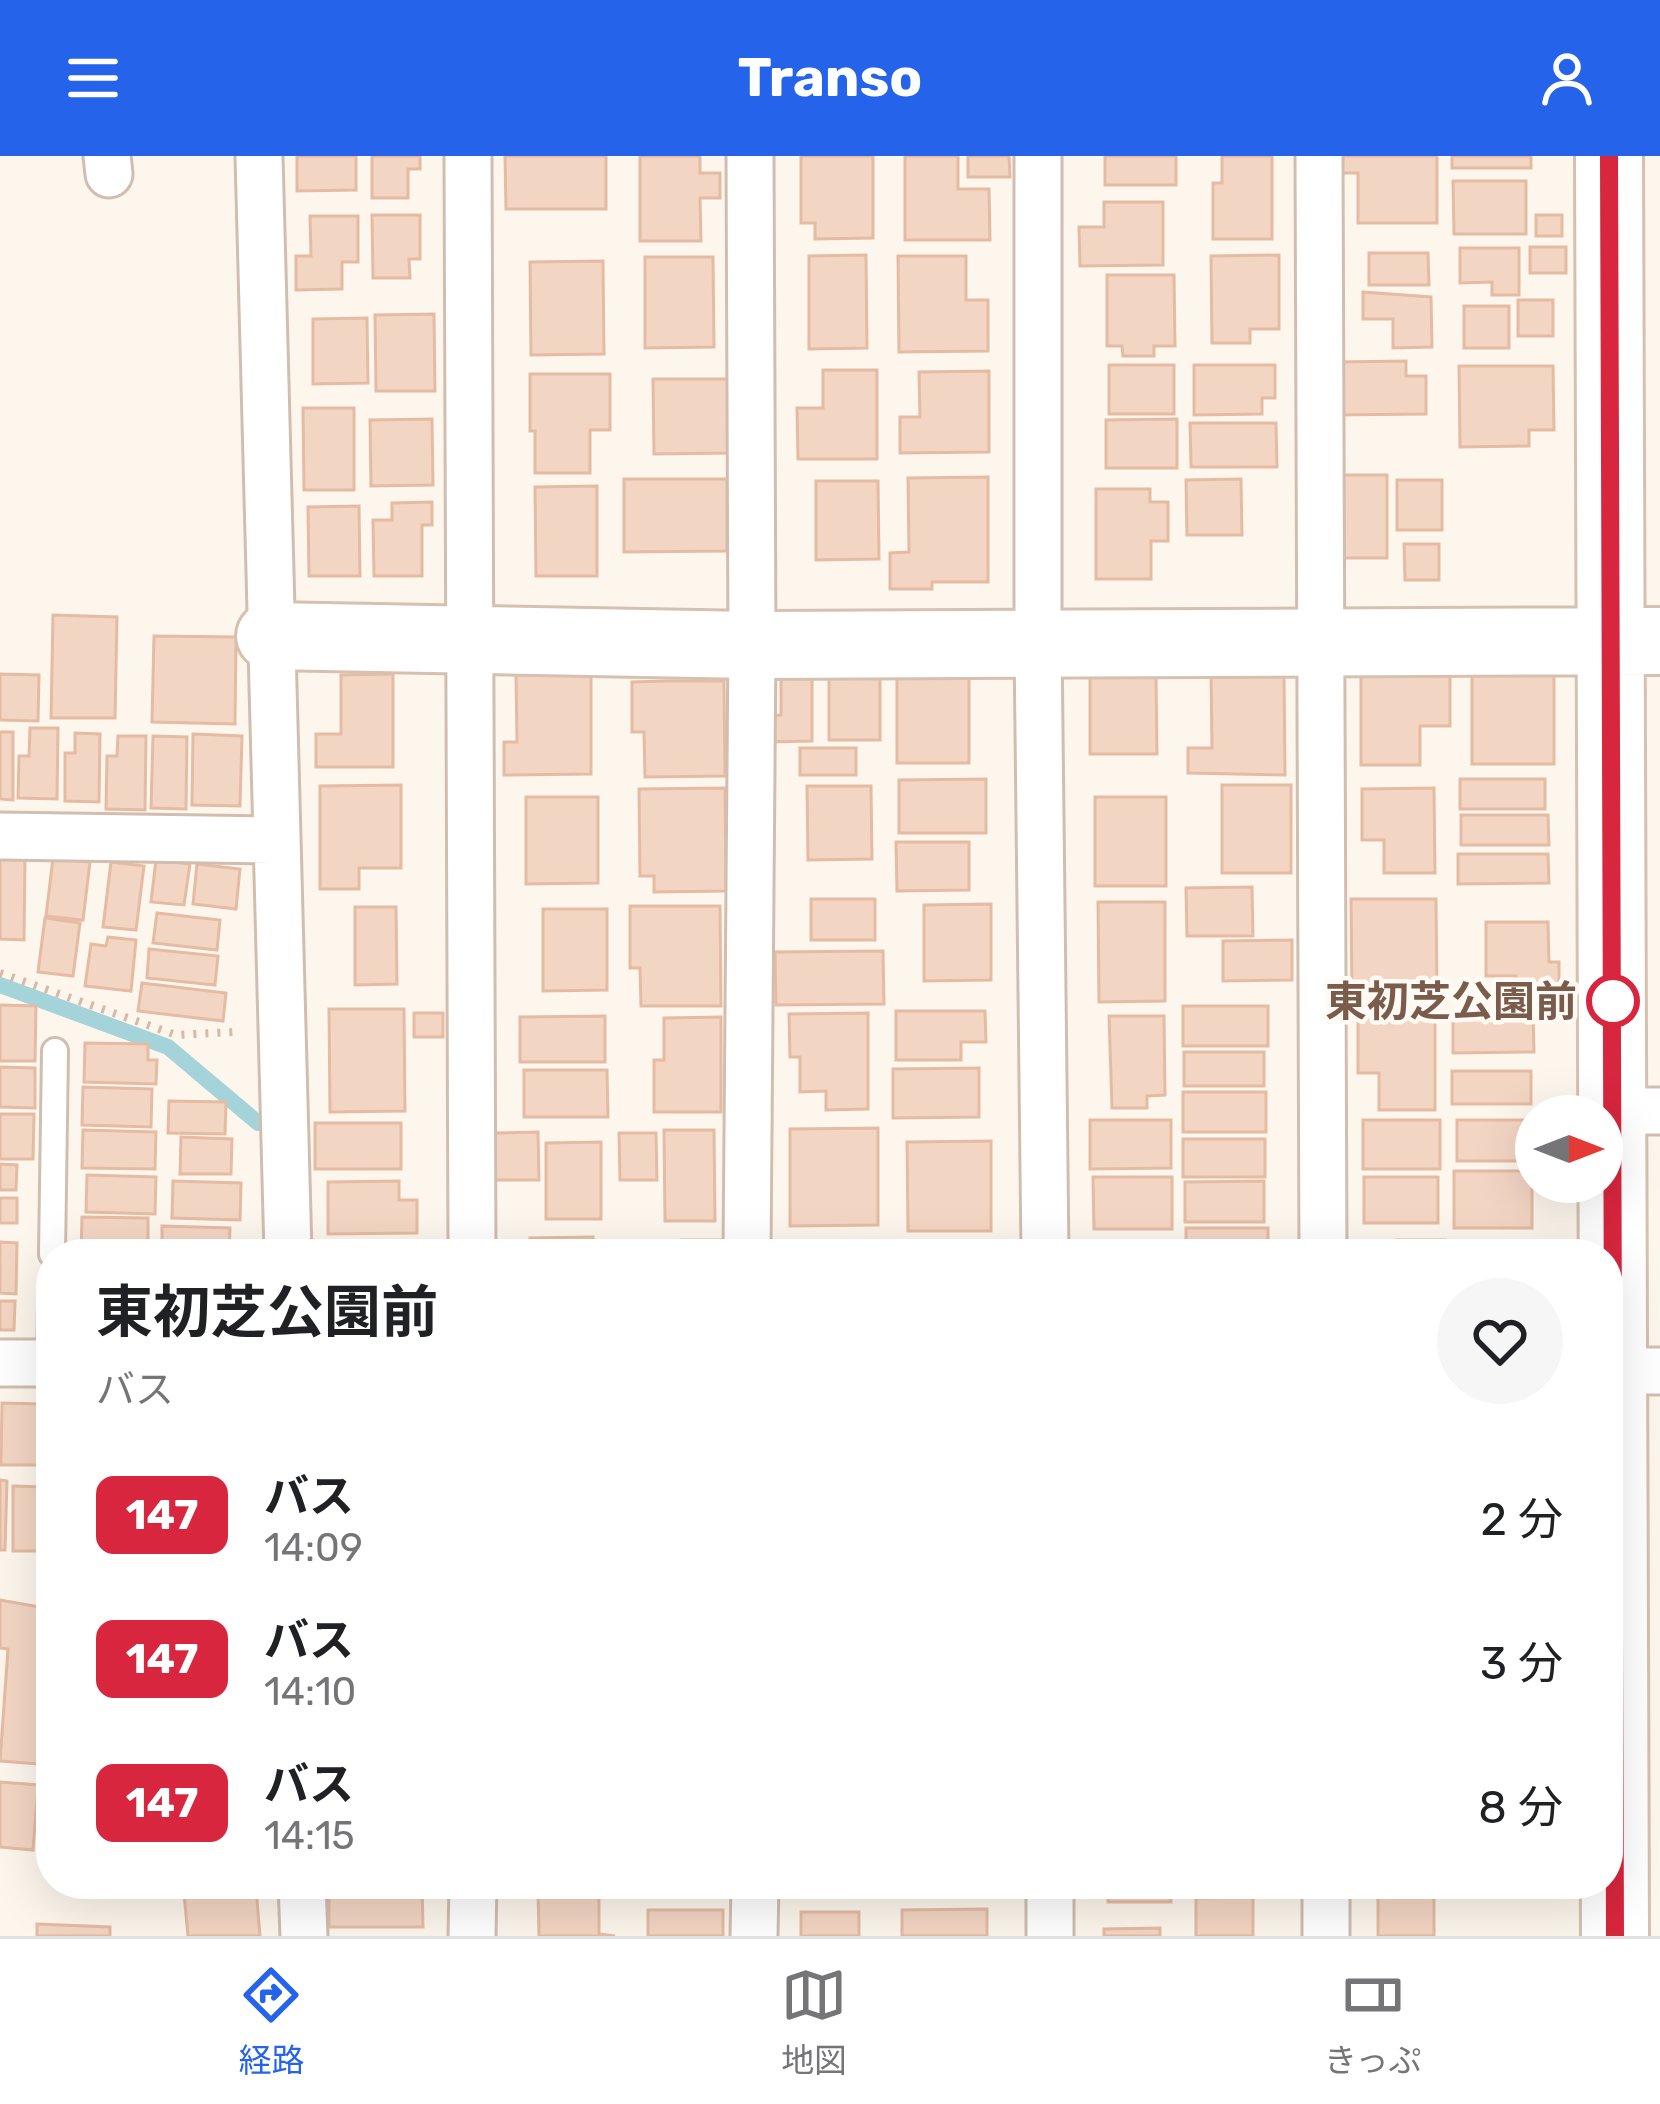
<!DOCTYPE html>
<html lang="ja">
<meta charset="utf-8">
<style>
:root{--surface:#fff;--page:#f6f6f6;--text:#202124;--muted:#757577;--line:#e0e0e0;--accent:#2563eb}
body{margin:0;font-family:Rubik,"Noto Sans JP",sans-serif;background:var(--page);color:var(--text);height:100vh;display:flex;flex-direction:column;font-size:45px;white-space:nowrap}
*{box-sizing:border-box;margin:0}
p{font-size:39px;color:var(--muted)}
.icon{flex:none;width:66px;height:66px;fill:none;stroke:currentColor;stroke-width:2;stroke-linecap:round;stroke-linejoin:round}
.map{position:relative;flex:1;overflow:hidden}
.side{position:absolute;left:36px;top:1083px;width:1587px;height:660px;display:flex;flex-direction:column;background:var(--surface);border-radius:48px;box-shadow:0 12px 48px #0002}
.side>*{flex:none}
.badge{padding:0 24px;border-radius:18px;font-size:42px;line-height:78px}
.needle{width:78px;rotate:90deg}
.buttons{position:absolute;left:1515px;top:939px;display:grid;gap:24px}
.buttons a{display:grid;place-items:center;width:108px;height:108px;border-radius:50%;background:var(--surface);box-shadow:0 12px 48px #0002;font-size:60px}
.map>.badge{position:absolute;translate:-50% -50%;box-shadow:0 0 0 6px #fff}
.round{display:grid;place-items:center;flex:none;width:126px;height:126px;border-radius:63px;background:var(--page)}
.headline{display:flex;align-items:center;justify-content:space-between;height:204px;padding:0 60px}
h1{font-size:57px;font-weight:700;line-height:90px}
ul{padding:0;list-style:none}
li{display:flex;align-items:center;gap:36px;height:144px;padding:0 60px}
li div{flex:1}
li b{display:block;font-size:45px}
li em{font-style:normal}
li .badge{min-width:132px;font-weight:700;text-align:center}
header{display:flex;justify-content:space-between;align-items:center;height:156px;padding:0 60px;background:var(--accent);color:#fff;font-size:54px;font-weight:700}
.dock{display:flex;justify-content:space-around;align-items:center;height:168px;border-top:3px solid var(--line);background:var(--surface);font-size:33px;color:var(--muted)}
.dock a{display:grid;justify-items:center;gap:6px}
.dock .current{color:var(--accent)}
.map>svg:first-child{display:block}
</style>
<header><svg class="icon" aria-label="menu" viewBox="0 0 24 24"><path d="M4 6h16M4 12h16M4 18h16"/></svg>Transo<svg class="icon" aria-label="person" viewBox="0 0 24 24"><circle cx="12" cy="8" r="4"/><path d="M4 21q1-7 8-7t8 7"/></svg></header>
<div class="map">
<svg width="1660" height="1780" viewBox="0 0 1660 1780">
<rect width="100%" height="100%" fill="#fdf6ec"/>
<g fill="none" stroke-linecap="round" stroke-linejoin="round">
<path stroke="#a5d3da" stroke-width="16" d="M 0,829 L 168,891 L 258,967"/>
</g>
<path fill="#f3d5c3" stroke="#e6bba3" stroke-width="3" d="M 297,0 L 356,0 L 356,34 L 297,35 Z
M 372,0 L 420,0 L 420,13 L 408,13 L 408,42 L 372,42 Z
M 505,0 L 606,0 L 606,53 L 506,53 Z
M 640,0 L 700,0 L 700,17 L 720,17 L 720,42 L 700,42 L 701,85 L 640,85 Z
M 801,0 L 873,0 L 873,82 L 815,83 L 815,67 L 801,67 Z
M 905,0 L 958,0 L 958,33 L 989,33 L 990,84 L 905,84 Z
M 968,0 L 1009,0 L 1010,21 L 968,21 Z
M 1105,0 L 1176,0 L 1176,29 L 1105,29 Z
M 1222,0 L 1272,0 L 1272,83 L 1213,83 L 1213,27 L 1222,27 Z
M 1342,0 L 1437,0 L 1437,67 L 1358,67 L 1358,17 L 1342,17 Z
M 1452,0 L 1531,0 L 1531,12 L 1452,12 Z
M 1453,25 L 1526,25 L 1526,78 L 1454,78 Z
M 1104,46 L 1163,46 L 1163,109 L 1080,110 L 1079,71 L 1104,71 Z
M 372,59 L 420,59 L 420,103 L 409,103 L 410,122 L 373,122 Z
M 1536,59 L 1562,59 L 1562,80 L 1536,80 Z
M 310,60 L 358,60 L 358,106 L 342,106 L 342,133 L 296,134 L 296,100 L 311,100 Z
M 1530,91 L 1566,91 L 1566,117 L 1530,117 Z
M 1460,92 L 1519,92 L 1519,139 L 1492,139 L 1492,126 L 1460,127 Z
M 1369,97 L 1428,97 L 1429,129 L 1369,129 Z
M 866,99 L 867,192 L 809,193 L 809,100 Z
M 1279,99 L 1279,173 L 1250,173 L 1250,187 L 1212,187 L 1211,100 Z
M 898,100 L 966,100 L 966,144 L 988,144 L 988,195 L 899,196 Z
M 645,101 L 713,101 L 714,191 L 645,192 Z
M 603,105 L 604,198 L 531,199 L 530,106 Z
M 1107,119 L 1174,119 L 1175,190 L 1154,190 L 1154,200 L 1123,200 L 1122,190 L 1107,190 Z
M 1363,136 L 1431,141 L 1432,191 L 1393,192 L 1393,163 L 1363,163 Z
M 1518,144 L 1553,144 L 1553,180 L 1518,180 Z
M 1464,150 L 1509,150 L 1509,192 L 1464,192 Z
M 434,158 L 435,235 L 376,235 L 375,159 Z
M 367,162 L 368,227 L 313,228 L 313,163 Z
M 1406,205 L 1406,220 L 1426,220 L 1426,258 L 1335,259 L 1335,206 Z
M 1109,209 L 1174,209 L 1174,258 L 1109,258 Z
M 1194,209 L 1275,209 L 1275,242 L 1262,242 L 1262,258 L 1194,259 Z
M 1459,210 L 1553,210 L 1554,274 L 1529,274 L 1529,290 L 1460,291 Z
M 823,214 L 877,214 L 877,303 L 798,303 L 797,252 L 823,252 Z
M 989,215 L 989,296 L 900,297 L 900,261 L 920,261 L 919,216 Z
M 530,218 L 610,218 L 610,274 L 590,274 L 590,317 L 535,317 L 535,275 L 530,275 Z
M 653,223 L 729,223 L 730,297 L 654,298 Z
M 303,252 L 354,252 L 354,334 L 304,334 Z
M 432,263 L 433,329 L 371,330 L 370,264 Z
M 1177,263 L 1177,312 L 1106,312 L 1106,264 Z
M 1190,267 L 1276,267 L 1277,311 L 1191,311 Z
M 1332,319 L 1387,319 L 1387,402 L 1333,402 Z
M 988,321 L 988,426 L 932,426 L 932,433 L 890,433 L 890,397 L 909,396 L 908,322 Z
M 624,323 L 727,323 L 727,395 L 624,396 Z
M 1241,323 L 1242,379 L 1187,379 L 1186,324 Z
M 1397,324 L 1442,324 L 1442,374 L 1397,374 Z
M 816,325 L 878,325 L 879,403 L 816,404 Z
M 597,330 L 597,420 L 536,420 L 535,331 Z
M 1096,333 L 1150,333 L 1150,346 L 1168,346 L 1168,385 L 1151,385 L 1151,423 L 1096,423 Z
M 432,346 L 432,369 L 422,369 L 422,420 L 374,420 L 373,364 L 392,364 L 392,347 Z
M 359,350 L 360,420 L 309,420 L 308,351 Z
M 1404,388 L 1439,388 L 1439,424 L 1405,424 Z
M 53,459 L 117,461 L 115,562 L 51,562 Z
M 154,480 L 236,481 L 235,568 L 152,566 Z
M 1361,507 L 1450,507 L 1450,570 L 1420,570 L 1420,609 L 1361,609 Z
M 969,511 L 969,607 L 897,607 L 897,512 Z
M 781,512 L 812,512 L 812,585 L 768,586 L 768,560 L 781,559 Z
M 1472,513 L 1554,513 L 1554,608 L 1472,608 Z
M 829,516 L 880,516 L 880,584 L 829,584 Z
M 0,518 L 39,519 L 38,565 L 0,564 Z
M 393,518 L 393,611 L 316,611 L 316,578 L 341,578 L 341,519 Z
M 591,518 L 591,618 L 504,619 L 504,586 L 517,586 L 516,519 Z
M 1211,518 L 1284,518 L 1285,619 L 1188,617 L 1188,592 L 1212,592 Z
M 1156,520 L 1157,598 L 1090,598 L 1090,521 Z
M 666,525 L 724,525 L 725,620 L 645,621 L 644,576 L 632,576 L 632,526 Z
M 30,572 L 58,572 L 57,643 L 18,642 L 19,600 L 29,600 Z
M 0,576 L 13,576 L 13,644 L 0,643 Z
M 75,577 L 100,578 L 99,646 L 65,645 L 65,597 L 75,597 Z
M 193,578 L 242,580 L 240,650 L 192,649 Z
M 118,580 L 146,580 L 145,654 L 106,653 L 107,600 L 117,600 Z
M 153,580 L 187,581 L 186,653 L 151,652 Z
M 800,592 L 856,592 L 856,619 L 800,619 Z
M 986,623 L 986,677 L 899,677 L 899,624 Z
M 1460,623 L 1545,623 L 1545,653 L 1460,653 Z
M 401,629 L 401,712 L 359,712 L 359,733 L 320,733 L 320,630 Z
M 1222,629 L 1291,629 L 1291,717 L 1222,717 Z
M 807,630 L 871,630 L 872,703 L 808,704 Z
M 725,632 L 726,735 L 654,736 L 654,720 L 640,720 L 639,633 Z
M 1434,632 L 1435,717 L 1384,717 L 1384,684 L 1362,684 L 1362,633 Z
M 526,641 L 598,641 L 598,727 L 526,728 Z
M 1095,641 L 1166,641 L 1166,730 L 1095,730 Z
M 1461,659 L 1548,659 L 1549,689 L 1461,689 Z
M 896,686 L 969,686 L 969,734 L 897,735 Z
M 1458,698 L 1548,698 L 1549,727 L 1458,728 Z
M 0,701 L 25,701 L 24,784 L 0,783 Z
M 53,702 L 90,706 L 83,764 L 46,760 Z
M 156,704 L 190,708 L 184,749 L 151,746 Z
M 111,706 L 144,710 L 136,774 L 103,771 Z
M 197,708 L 240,713 L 236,753 L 193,748 Z
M 1252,731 L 1253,780 L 1187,780 L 1186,732 Z
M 811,743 L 875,743 L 875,784 L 811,784 Z
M 1351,743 L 1436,743 L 1437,837 L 1352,838 Z
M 1098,746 L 1165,746 L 1165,845 L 1099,846 Z
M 991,748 L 991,824 L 924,825 L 924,749 Z
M 630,750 L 720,750 L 721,850 L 641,850 L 640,812 L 630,812 Z
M 355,751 L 396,751 L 397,828 L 355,829 Z
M 543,753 L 607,753 L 607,834 L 543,835 Z
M 157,757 L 220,764 L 217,794 L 153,787 Z
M 45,762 L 80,767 L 73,820 L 38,816 Z
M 1486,766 L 1548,766 L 1549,806 L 1559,806 L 1559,841 L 1516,841 L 1516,820 L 1486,820 Z
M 108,781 L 136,784 L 131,835 L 85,830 L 91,788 L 106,790 Z
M 1292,784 L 1292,824 L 1223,825 L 1223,785 Z
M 149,793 L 218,800 L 215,829 L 147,822 Z
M 883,795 L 884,848 L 776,849 L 775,796 Z
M 142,827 L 226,837 L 223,865 L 138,855 Z
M 0,849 L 36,850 L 35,905 L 0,905 Z
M 1183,850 L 1268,850 L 1268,890 L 1183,890 Z
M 329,853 L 404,853 L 405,955 L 330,956 Z
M 896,855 L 985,855 L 986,886 L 961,886 L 961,904 L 896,904 Z
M 414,857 L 443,857 L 443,881 L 414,881 Z
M 868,857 L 868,953 L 826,954 L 826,935 L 800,936 L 800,901 L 790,901 L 789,858 Z
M 1358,857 L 1435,857 L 1435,954 L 1379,954 L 1379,917 L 1358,917 Z
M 605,860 L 605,906 L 520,906 L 520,861 Z
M 1109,860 L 1164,860 L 1165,939 L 1147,940 L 1147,952 L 1112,952 Z
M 1453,860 L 1533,860 L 1534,896 L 1453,897 Z
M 721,861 L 721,956 L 654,956 L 654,904 L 664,904 L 664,862 Z
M 85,887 L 148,888 L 148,904 L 157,904 L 156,928 L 84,926 Z
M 1184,896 L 1264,896 L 1264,930 L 1184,930 Z
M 0,911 L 35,912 L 35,952 L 0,951 Z
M 979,912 L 979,961 L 893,962 L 893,913 Z
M 524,914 L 607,914 L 608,961 L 524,961 Z
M 1452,915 L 1531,915 L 1531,948 L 1452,948 Z
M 83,931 L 152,933 L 151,971 L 82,969 Z
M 1183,936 L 1266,936 L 1266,976 L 1183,976 Z
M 169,945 L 226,946 L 225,978 L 168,977 Z
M 0,958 L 34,958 L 33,1003 L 0,1003 Z
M 1090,964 L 1171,964 L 1171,1012 L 1090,1013 Z
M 1363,964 L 1440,964 L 1440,1013 L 1363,1013 Z
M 1457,964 L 1529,964 L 1529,1005 L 1457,1005 Z
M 315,967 L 401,967 L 401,1013 L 315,1013 Z
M 878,972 L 878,1069 L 790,1070 L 790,973 Z
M 83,974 L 156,976 L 155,1013 L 82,1012 Z
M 664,974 L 714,974 L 715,1065 L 665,1065 Z
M 538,976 L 539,1024 L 494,1024 L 494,977 Z
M 619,977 L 656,977 L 657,1024 L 620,1024 Z
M 181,981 L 232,983 L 231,1018 L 180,1018 Z
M 1183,983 L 1265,983 L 1265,1021 L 1183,1021 Z
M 991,985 L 991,1075 L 908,1075 L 907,986 Z
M 601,986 L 601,1063 L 546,1063 L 546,987 Z
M 0,1008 L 17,1009 L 16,1034 L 0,1034 Z
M 1454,1015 L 1532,1015 L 1532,1072 L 1454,1072 Z
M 87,1019 L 156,1021 L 155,1058 L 86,1056 Z
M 1093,1021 L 1172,1021 L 1172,1073 L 1094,1073 Z
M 1364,1021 L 1438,1021 L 1438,1067 L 1364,1067 Z
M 173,1025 L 241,1027 L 240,1064 L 172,1062 Z
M 399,1025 L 399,1044 L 417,1044 L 417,1077 L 328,1078 L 328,1026 Z
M 1264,1025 L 1264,1066 L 1185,1066 L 1185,1026 Z
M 0,1042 L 17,1042 L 17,1067 L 0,1067 Z
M 82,1061 L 148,1062 L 148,1098 L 81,1098 Z
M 162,1070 L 230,1072 L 229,1098 L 162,1097 Z
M 1186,1072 L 1268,1072 L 1268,1098 L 1186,1098 Z
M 593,1081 L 593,1098 L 530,1098 L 530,1082 Z
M 682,1084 L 728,1084 L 728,1098 L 682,1098 Z
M 1396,1084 L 1445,1084 L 1445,1098 L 1397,1098 Z
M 1087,1085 L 1168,1085 L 1168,1098 L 1087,1098 Z
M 0,1086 L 17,1087 L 16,1138 L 0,1137 Z
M 1339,1086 L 1386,1086 L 1386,1098 L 1339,1098 Z
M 615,1087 L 665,1087 L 665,1098 L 615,1098 Z
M 0,1145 L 15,1145 L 14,1174 L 0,1174 Z
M 2,1247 L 42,1248 L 41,1309 L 1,1309 Z
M 0,1324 L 7,1325 L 5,1394 L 0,1394 Z
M 13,1330 L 45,1331 L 43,1395 L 13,1395 Z
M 0,1444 L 51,1453 L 51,1609 L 0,1605 L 8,1493 L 0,1492 Z
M 0,1626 L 38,1629 L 33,1694 L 0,1691 Z
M 46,1628 L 51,1628 L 51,1699 L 40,1699 Z
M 138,1728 L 171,1728 L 170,1739 L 137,1736 Z
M 329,1728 L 422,1728 L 423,1771 L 329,1771 Z
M 795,1728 L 879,1728 L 879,1730 L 795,1731 Z
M 903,1728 L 970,1728 L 970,1741 L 903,1741 Z
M 1108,1728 L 1170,1728 L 1171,1746 L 1108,1746 Z
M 1378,1728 L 1434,1728 L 1434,1780 L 1378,1780 Z
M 1488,1728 L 1574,1728 L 1574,1740 L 1512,1740 L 1512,1734 L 1488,1734 Z
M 256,1732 L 260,1780 L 188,1780 L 184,1738 Z
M 538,1732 L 599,1732 L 599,1778 L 615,1780 L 539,1780 Z
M 1253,1741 L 1253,1780 L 1196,1780 L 1196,1742 Z
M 987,1753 L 987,1780 L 902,1780 L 902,1754 Z
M 648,1754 L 723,1754 L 723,1780 L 648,1780 Z
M 801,1756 L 859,1756 L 859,1780 L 801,1780 Z
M 37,1768 L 110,1771 L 110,1780 L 37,1780 Z
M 1160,1772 L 1160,1780 L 1104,1780 L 1104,1773 Z"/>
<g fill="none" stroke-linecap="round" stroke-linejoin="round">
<defs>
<path id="lane" d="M 52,1098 L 55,895
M 50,1207 L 51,1149"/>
<path id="street" d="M 107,0 L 109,18
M 259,0 L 288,1098
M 468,0 L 472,1098
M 1038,0 L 1038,488 L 1045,1098
M 1319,0 L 1323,1098
M 0,680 L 274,684
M 1614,955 L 1660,955
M 747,1098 L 752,489 L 750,0
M 0,1207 L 51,1207
M 1608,1215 L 1660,1215
M 302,1728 L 304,1780
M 1050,1728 L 1050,1780
M 1326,1728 L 1326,1780
M 472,1780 L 473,1728
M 754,1780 L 755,1728"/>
<path id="secondary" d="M 1609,0 L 1615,1780
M 270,480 L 752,489 L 1660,485"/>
</defs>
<use href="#lane" stroke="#d1beb0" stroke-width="30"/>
<use href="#street" stroke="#d1beb0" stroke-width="51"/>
<use href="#secondary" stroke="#d6c0b0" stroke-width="72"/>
<path stroke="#d9b8a5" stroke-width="8" stroke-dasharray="3 9" stroke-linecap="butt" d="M 0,817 L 176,879 L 234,876"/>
<use href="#lane" stroke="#fff" stroke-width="24"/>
<use href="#street" stroke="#fff" stroke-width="45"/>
<use href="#secondary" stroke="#fff" stroke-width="66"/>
</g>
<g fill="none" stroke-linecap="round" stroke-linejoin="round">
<defs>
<path id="line" d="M 1609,0 L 1615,1780"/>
</defs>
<use href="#line" stroke="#fff" stroke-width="27"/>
<use href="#line" stroke="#d7263d" stroke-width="18"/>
</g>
<circle fill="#fff" stroke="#d7263d" stroke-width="6" cx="1613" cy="845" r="24"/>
<g text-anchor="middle" stroke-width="9" stroke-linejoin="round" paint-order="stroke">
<g font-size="42" font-weight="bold" fill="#7a5c4d" stroke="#fffaf3" text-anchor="end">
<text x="1577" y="860">東初芝公園前</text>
</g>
</g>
</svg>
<div class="buttons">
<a><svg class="needle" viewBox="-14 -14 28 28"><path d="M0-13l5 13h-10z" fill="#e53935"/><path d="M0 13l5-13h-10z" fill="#757577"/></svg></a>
</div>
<section class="side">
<div class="headline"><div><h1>東初芝公園前</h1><p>バス</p></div><a class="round"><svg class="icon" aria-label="heart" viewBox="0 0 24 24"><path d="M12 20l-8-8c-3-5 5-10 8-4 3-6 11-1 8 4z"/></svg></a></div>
<ul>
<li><span class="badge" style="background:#d7263d;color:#fff">147</span><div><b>バス</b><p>14:09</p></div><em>2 分</em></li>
<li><span class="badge" style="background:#d7263d;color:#fff">147</span><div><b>バス</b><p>14:10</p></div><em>3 分</em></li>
<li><span class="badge" style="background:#d7263d;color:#fff">147</span><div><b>バス</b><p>14:15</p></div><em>8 分</em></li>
</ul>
</section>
</div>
<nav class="dock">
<a class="current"><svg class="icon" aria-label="directions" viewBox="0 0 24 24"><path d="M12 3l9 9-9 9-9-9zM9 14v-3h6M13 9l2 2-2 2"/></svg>経路</a>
<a><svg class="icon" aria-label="map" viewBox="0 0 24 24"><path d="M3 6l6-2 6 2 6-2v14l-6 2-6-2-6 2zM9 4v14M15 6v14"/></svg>地図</a>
<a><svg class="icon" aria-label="tickets" viewBox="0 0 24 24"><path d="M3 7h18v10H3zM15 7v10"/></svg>きっぷ</a>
</nav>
